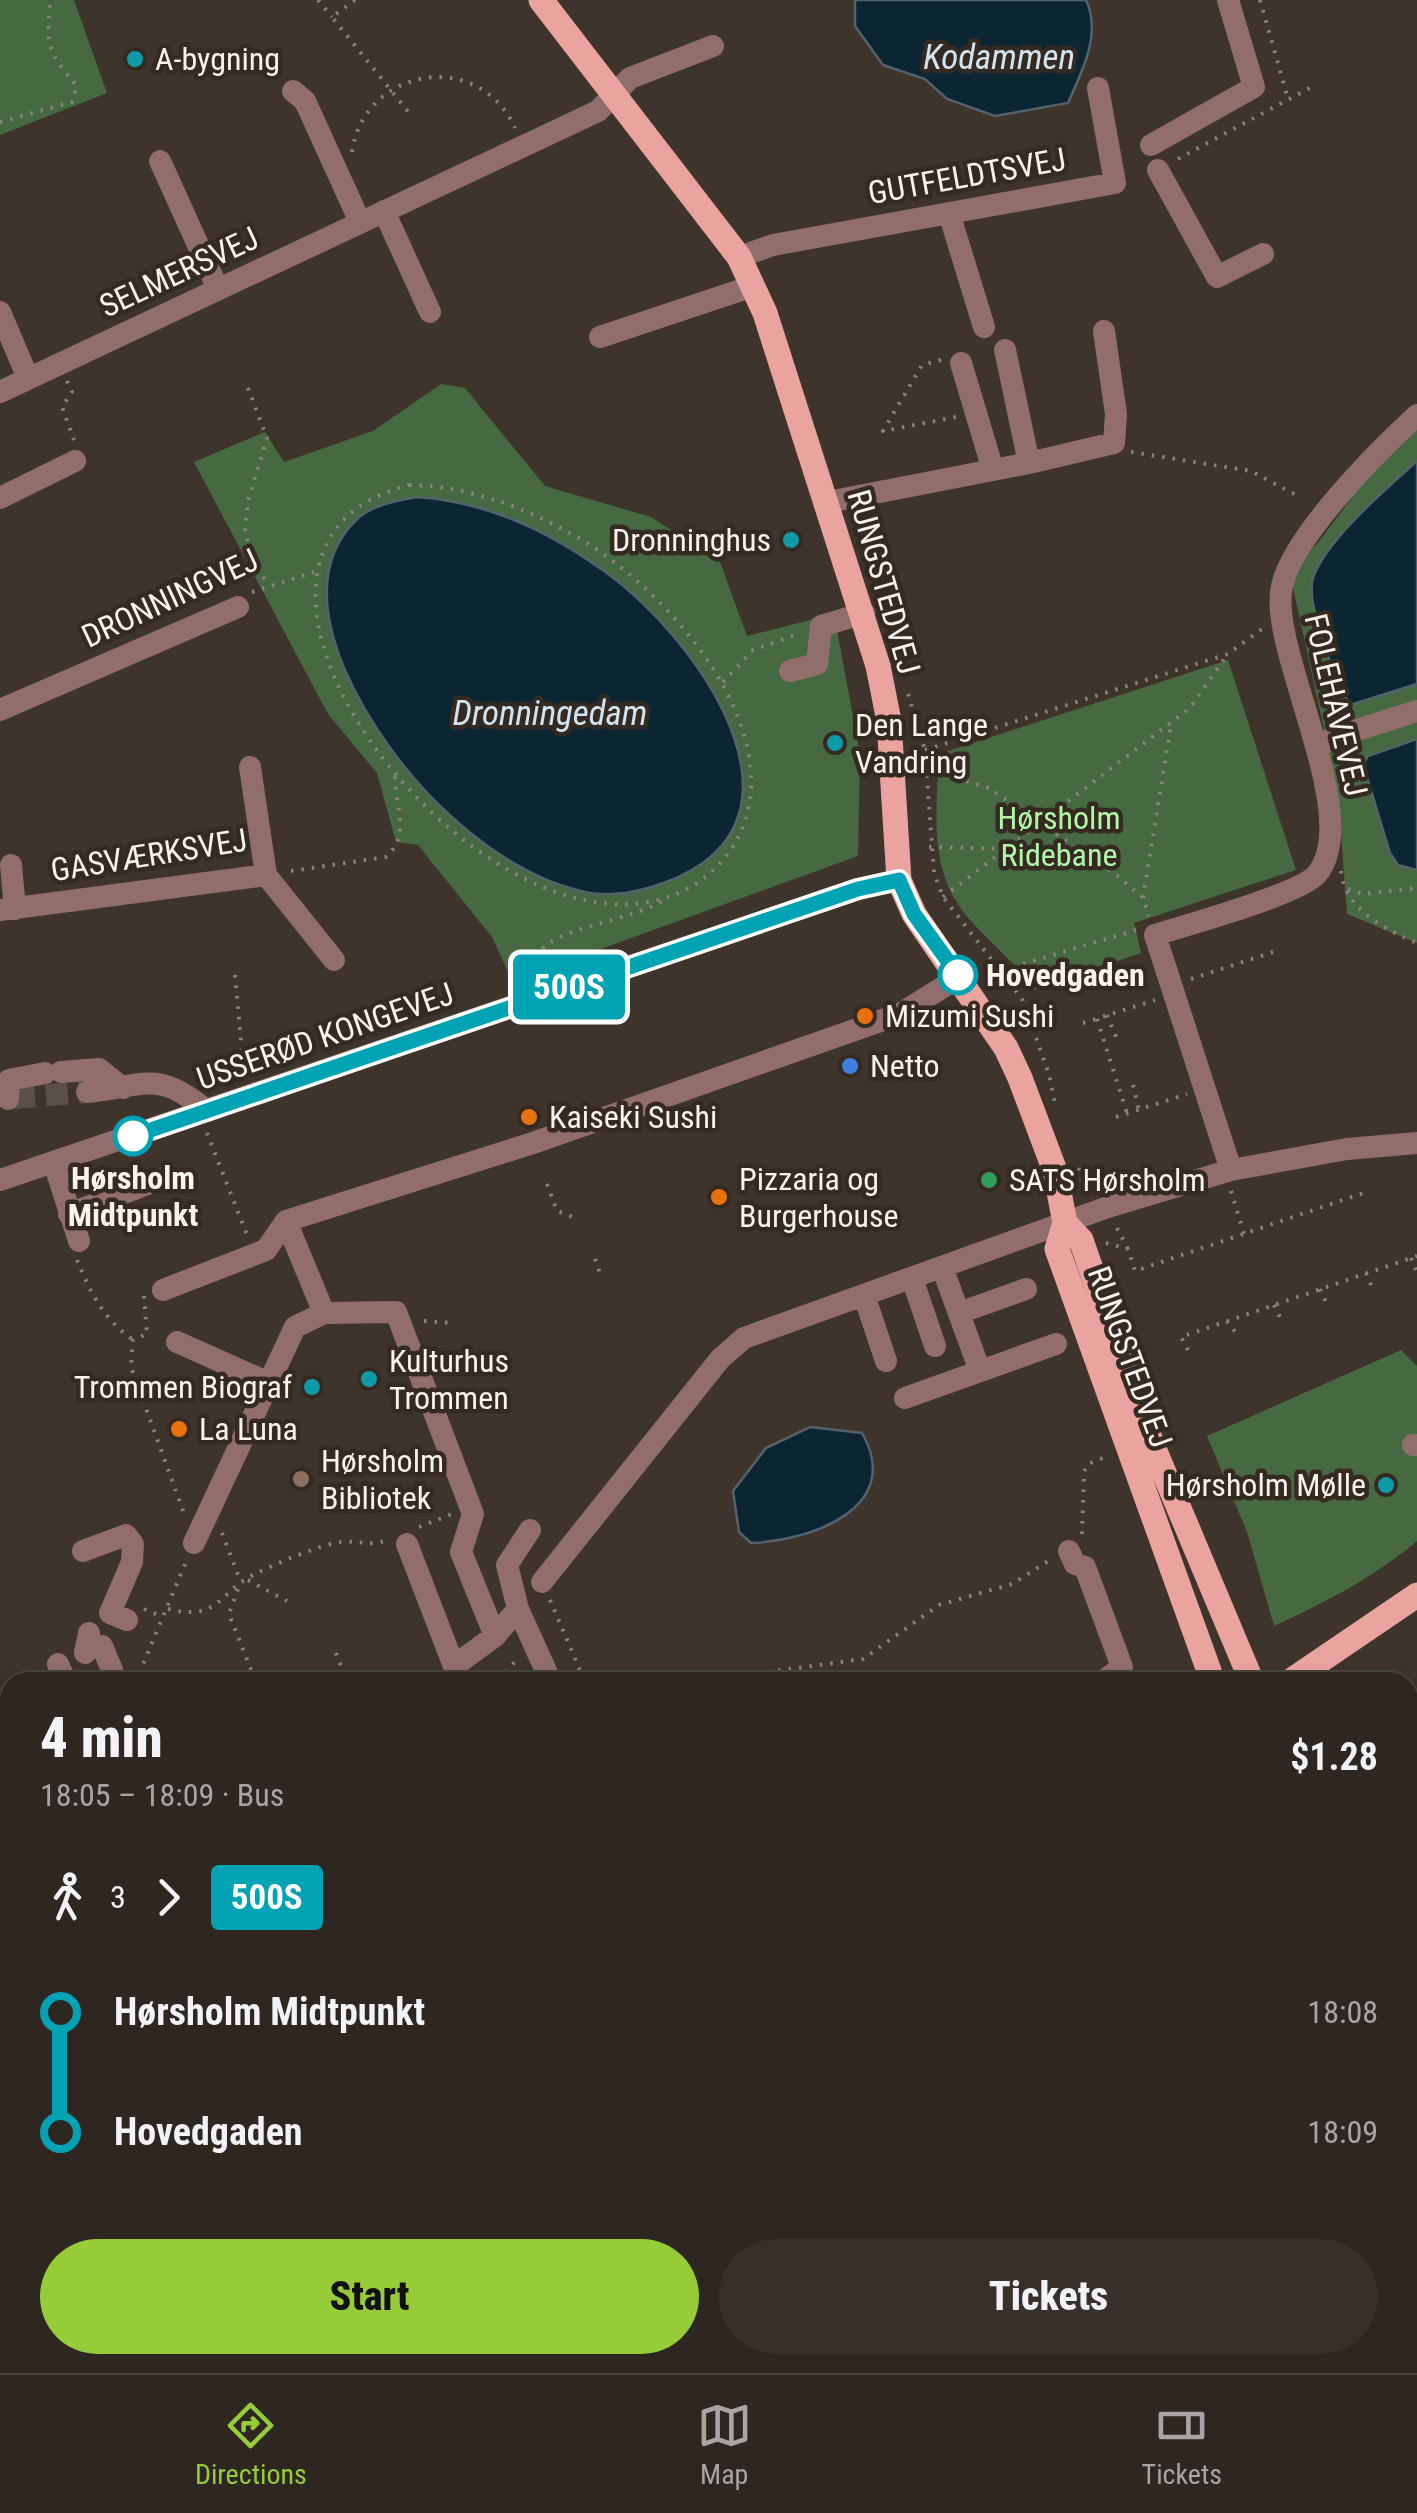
<!DOCTYPE html>
<meta charset="utf-8">
<style>
:root{--surface:#2e2721;--page:#362f2a;--text:#f1f3f6;--muted:#a7a5a5;--line:#49443f;--accent:#97cc39}
body{margin:0;font-family:"Roboto Condensed",sans-serif;background:var(--page);color:var(--text);height:100vh;display:flex;flex-direction:column;font-size:38px;white-space:nowrap}
*{box-sizing:border-box;margin:0}
p{font-size:32px;color:var(--muted)}
.icon{flex:none;width:55px;height:55px;fill:none;stroke:currentColor;stroke-width:2;stroke-linecap:round;stroke-linejoin:round}
.map{position:relative;flex:1;overflow:hidden}
.side{position:absolute;left:0px;top:1672px;width:1418px;height:702px;display:flex;flex-direction:column;background:var(--surface);border-radius:30px 30px 0 0;box-shadow:0 5px 15px #0003,0 0 0 2px var(--line)}
.side>*{flex:none}
.badge{padding:0 20px;border-radius:8px;font-size:35px;line-height:65px}
.map>.badge{position:absolute;translate:-50% -50%;box-shadow:0 0 0 5px #fff}
.legs{display:flex;align-items:center;gap:15px;height:110px;padding:0 40px;font-size:32px}
.legs p{margin-inline-start:auto}
.overview{display:flex;align-items:center;justify-content:space-between;height:170px;padding:0 40px}
h1{font-size:55px;font-weight:800;line-height:75px}
.cta{display:flex;gap:20px;margin-top:auto;padding:20px 40px}
.cta a{flex:1;height:115px;border-radius:60px;background:var(--accent);color:#111;font-size:40px;font-weight:800;line-height:115px;text-align:center}
.cta a+a{background:var(--page);color:var(--text)}
ul{padding:0 40px;list-style:none}
li{display:flex;align-items:center;gap:35px;height:120px;font-size:38px}
li i{display:grid;place-items:center;width:15px;height:100%;margin:0 12px;background:currentColor}
li i::after{content:'';width:25px;height:25px;margin:-12px;border:8px solid;border-radius:50%;background:var(--surface)}
li p{margin-inline-start:auto}
li:first-child i{background:linear-gradient(#0000 50%,currentColor 0)}
li:last-child i{background:linear-gradient(currentColor 50%,#0000 0)}
.tab-bar{display:flex;justify-content:space-around;align-items:center;height:140px;border-top:2px solid var(--line);background:var(--surface);font-size:28px;color:var(--muted)}
.tab-bar a{display:grid;justify-items:center;gap:5px}
.tab-bar .current{color:var(--accent)}
.map>svg:first-child{display:block}
</style>
<div class="map">
<svg width="1417" height="2373" viewBox="0 0 1417 2373">
<rect width="100%" height="100%" fill="#3e342c"/>
<path fill="#466942" d="M 0,0 L 74,0 L 107,93 L 0,135 Z
M 441,384 L 465,388 L 545,486 L 651,517 L 720,562 L 747,636 L 834,614 L 860,754 L 858,856 L 512,981 L 492,937 L 418,845 L 396,842 L 377,773 L 328,714 L 194,462 L 265,432 L 284,462 L 373,431 Z
M 1417,411 L 1417,943 L 1347,914 L 1338,793 L 1290,574 L 1320,540 Z
M 1228,660 L 1296,870 L 1134,923 L 1141,953 L 1033,990 C 1013,956 976,934 956,901 C 929,856 937,803 939,754 Z
M 1401,1350 L 1417,1366 L 1417,1541 C 1373,1578 1326,1602 1274,1626 L 1247,1532 L 1207,1436 Z"/>
<path fill="#0c2533" stroke="#53626b" stroke-width="2.5" d="M 855,0 L 1086,0 C 1102,34 1082,71 1068,103 L 995,116 L 947,99 L 925,79 L 883,65 L 855,26 Z
M 1417,461 L 1417,684 L 1350,705 C 1336,681 1305,604 1313,578 C 1325,541 1388,487 1417,461 Z
M 417,497 C 487,502 547,530 604,571 C 703,642 836,835 648,888 C 627,894 603,897 581,891 C 528,879 478,843 440,806 C 379,747 277,600 355,521 C 371,505 395,501 417,497 Z
M 1417,739 L 1417,870 L 1398,865 L 1390,853 L 1363,764 L 1368,756 Z
M 810,1427 L 862,1433 C 905,1508 810,1541 751,1543 L 739,1532 L 733,1491 L 766,1448 Z"/>
<g fill="none" stroke-linecap="round" stroke-linejoin="round">
<path stroke="#5a5049" stroke-width="22" stroke-dasharray="22 11" stroke-linecap="butt" d="M 13,1098 L 87,1092"/>
<path stroke="#8c837c" stroke-width="4" stroke-dasharray="2.5 8" stroke-linecap="butt" d="M 318,0 L 332,17
M 355,0 L 332,17 L 410,114
M 1260,0 L 1288,99
M 0,122 L 72,102 L 77,86 C 46,50 47,47 50,0
M 352,152 C 364,67 479,48 515,128
M 1178,159 L 1315,85
M 941,360 L 922,365 L 883,431 L 956,417
M 67,381 L 72,392 L 62,407 L 74,440
M 248,388 L 267,438 L 248,500 L 245,529 L 250,554 L 268,585
M 1131,452 L 1251,471 L 1298,496
M 409,485 C 465,486 516,504 566,531 C 655,577 778,711 746,818 C 735,854 707,883 671,896 C 472,968 157,550 409,485 Z
M 252,592 L 314,572
M 723,682 L 753,650 L 801,633
M 908,694 L 925,750 L 934,873 L 943,897 L 1022,999 L 1049,1074 L 1056,1108
M 925,750 L 1228,654 L 1262,629
M 926,769 L 989,788 L 1119,877 L 1143,898 L 1149,916
M 929,847 L 1009,849
M 291,871 L 386,857 C 412,834 394,805 395,774
M 1341,871 C 1344,909 1386,930 1417,943
M 1348,889 L 1363,894 L 1417,888
M 943,897 L 1190,708 L 1227,655
M 1143,898 L 1171,725
M 1003,970 L 1136,930
M 235,975 L 244,1074
M 534,978 C 533,965 536,952 548,944 C 578,924 631,920 666,899
M 1191,979 L 1273,952
M 1107,1015 L 1117,1039
M 1097,1019 L 1127,1113
M 1083,1023 L 1155,1000
M 1133,1085 L 1139,1110
M 1116,1117 L 1187,1094
M 207,1133 L 247,1235
M 1079,1168 L 1085,1192
M 547,1184 L 557,1211 L 573,1217
M 1231,1191 L 1244,1234
M 1117,1228 L 1128,1249
M 1106,1243 L 1128,1249 L 1135,1271 L 1369,1191
M 1411,1258 L 1416,1270
M 595,1259 L 601,1276
M 77,1260 C 91,1294 103,1318 133,1340
M 1366,1273 L 1371,1285
M 1320,1289 L 1326,1302
M 144,1296 L 147,1334 L 133,1340 L 131,1367 L 185,1516
M 1274,1305 L 1280,1317
M 424,1321 L 453,1323
M 1227,1321 L 1236,1333
M 1188,1350 L 1181,1337 L 1417,1256
M 419,1527 L 452,1514
M 222,1533 L 240,1580
M 1082,1534 L 1084,1472 L 1088,1464 L 1110,1455
M 248,1580 L 287,1601
M 238,1589 L 229,1614 L 256,1682
M 550,1600 L 585,1682
M 144,1609 L 163,1617
M 168,1609 C 220,1622 219,1591 255,1574 C 275,1564 321,1544 342,1542 C 360,1540 369,1547 387,1540
M 336,1653 L 347,1682
M 138,1676 L 174,1676 L 191,1682
M 132,1680 L 138,1676 L 186,1562
M 504,1682 L 504,1674 L 519,1657
M 695,1682 L 863,1659 L 939,1605 L 1012,1584 L 1053,1558
M 0,1787 L 10,1778
M 1408,1969 L 1415,1985
M 1410,2103 L 1417,2118
M 0,2337 L 10,2335
M 865,2365 L 867,2373
M 1373,2365 L 1377,2373
M 1007,2373 L 1008,2365"/>
<path stroke="#916e6c" stroke-width="22" d="M 293,91 L 305,101 L 360,222
M 1151,145 L 1254,87 L 1228,0
M 160,161 L 218,289
M 1158,170 L 1217,277 L 1263,254
M 384,211 L 430,312
M 949,213 L 984,327
M 739,257 L 773,245 L 1115,183 L 1098,88
M 0,312 L 28,378
M 600,337 L 753,286
M 961,363 L 993,470
M 0,392 L 598,111 L 630,78 L 713,46
M 1029,463 L 1114,443 L 1116,414 L 1104,331
M 0,498 L 75,461
M 828,502 L 1029,463 L 1005,350
M 790,671 L 817,664 L 821,626 L 864,613
M 0,710 L 238,607
M 1319,747 L 1332,738 L 1417,711
M 11,865 L 15,909
M 266,875 L 334,960
M 0,910 L 266,875 L 250,767
M 61,1072 L 99,1069 L 123,1088
M 87,1092 C 145,1086 158,1069 207,1111
M 8,1099 L 9,1080 L 45,1073
M 54,1163 L 79,1241
M 1231,1170 L 1155,935 C 1186,925 1301,894 1317,874 C 1365,816 1267,648 1282,586 C 1293,536 1378,451 1417,415
M 0,1180 L 858,889 L 899,880
M 69,1214 L 163,1178
M 286,1221 L 324,1313
M 942,1267 L 980,1371
M 912,1278 L 935,1346
M 163,1290 L 266,1250 L 286,1221 L 533,1143 L 900,1014 L 959,977
M 864,1295 L 886,1361
M 959,1313 L 1026,1289
M 177,1342 L 269,1383
M 905,1398 L 1056,1344
M 1413,1445 L 1417,1445
M 194,1543 L 295,1327 L 324,1313 L 396,1312 L 473,1514 L 461,1552 L 495,1636
M 407,1544 L 460,1682
M 83,1551 L 126,1535 L 133,1544 L 132,1562 L 110,1613 L 127,1620
M 1069,1551 L 1075,1564 L 1085,1567 L 1122,1667 L 1102,1682
M 542,1582 L 720,1359 L 744,1338 L 1108,1207 L 1231,1170 L 1347,1149 L 1417,1143
M 518,1609 L 551,1682
M 102,1646 L 112,1670
M 85,1653 L 89,1633
M 58,1664 L 66,1682
M 454,1666 L 495,1636 L 518,1609 L 507,1565 L 530,1530
M 1412,2196 L 1417,2183
M 1398,2365 L 1402,2373
M 444,2373 L 451,2365
M 703,2373 L 706,2365
M 728,2373 L 729,2365"/>
<path stroke="#eba3a0" stroke-width="25" d="M 541,0 L 739,257 L 765,313 L 878,666 L 889,721 L 899,880 L 914,914 L 1006,1048 L 1020,1078 L 1055,1171 L 1065,1223 L 1057,1249 L 1213,1682
M 1065,1223 L 1081,1240 L 1152,1444 L 1252,1682
M 1289,1682 L 1417,1595
M 0,1958 L 10,1962
M 0,1983 L 10,1988
M 1408,2007 L 1417,2027
M 1408,2064 L 1417,2084"/>
</g>
<g fill="none" stroke-linecap="round" stroke-linejoin="round">
<defs>
<path id="line-1" d="M 133,1136 L 858,889 L 899,880 L 914,914 L 958,975"/>
</defs>
<use href="#line-1" stroke="#fff" stroke-width="22"/>
<use href="#line-1" stroke="#00a3b4" stroke-width="15"/>
</g>
<g fill="#0f9aa8" stroke="#342a22" stroke-width="4">
<circle cx="135" cy="59" r="10"/>
<circle cx="791" cy="540" r="10"/>
<circle cx="835" cy="743" r="10"/>
<circle cx="369" cy="1379" r="10"/>
<circle cx="312" cy="1387" r="10"/>
<circle cx="1386" cy="1485" r="10"/>
</g>
<g fill="#fff" stroke="#00a3b4" stroke-width="5">
<circle cx="958" cy="975" r="18"/>
<circle cx="133" cy="1136" r="18"/>
</g>
<g fill="#e8710a" stroke="#342a22" stroke-width="4">
<circle cx="865" cy="1016" r="10"/>
<circle cx="529" cy="1117" r="10"/>
<circle cx="719" cy="1197" r="10"/>
<circle cx="179" cy="1429" r="10"/>
</g>
<circle fill="#3f7fe0" stroke="#342a22" stroke-width="4" cx="850" cy="1066" r="10"/>
<circle fill="#2e9e5b" stroke="#342a22" stroke-width="4" cx="989" cy="1180" r="10"/>
<circle fill="#8d6e63" stroke="#342a22" stroke-width="4" cx="301" cy="1479" r="10"/>
<g text-anchor="middle" stroke-width="9" stroke-linejoin="round" paint-order="stroke">
<g font-size="32" fill="#f9f2ed" stroke="#342a22" text-anchor="start">
<text x="155" y="70">A-bygning</text>
<text x="771" y="551" text-anchor="end">Dronninghus</text>
<text x="855" y="736">Den Lange<tspan x="855" dy="37">Vandring</tspan></text>
<text x="885" y="1027">Mizumi Sushi</text>
<text x="870" y="1077">Netto</text>
<text x="549" y="1128">Kaiseki Sushi</text>
<text x="739" y="1190">Pizzaria og<tspan x="739" dy="37">Burgerhouse</tspan></text>
<text x="1009" y="1191">SATS Hørsholm</text>
<text x="389" y="1372">Kulturhus<tspan x="389" dy="37">Trommen</tspan></text>
<text x="292" y="1398" text-anchor="end">Trommen Biograf</text>
<text x="199" y="1440">La Luna</text>
<text x="321" y="1472">Hørsholm<tspan x="321" dy="37">Bibliotek</tspan></text>
<text x="1366" y="1496" text-anchor="end">Hørsholm Mølle</text>
</g>
<g font-size="32" fill="#f9f2ed" stroke="#342a22">
<text transform="translate(967 176) rotate(-10)" y="11">GUTFELDTSVEJ</text>
<text transform="translate(179 272) rotate(-25)" y="11">SELMERSVEJ</text>
<text transform="translate(884 582) rotate(74)" y="11">RUNGSTEDVEJ</text>
<text transform="translate(170 598) rotate(-25)" y="11">DRONNINGVEJ</text>
<text transform="translate(1336 705) rotate(77)" y="11">FOLEHAVEVEJ</text>
<text transform="translate(149 855) rotate(-9)" y="11">GASVÆRKSVEJ</text>
<text transform="translate(325 1036) rotate(-19)" y="11">USSERØD KONGEVEJ</text>
<text transform="translate(1130 1357) rotate(70)" y="11">RUNGSTEDVEJ</text>
</g>
<g font-size="32" fill="#b0f8a7" stroke="#342a22">
<text x="1059" y="829">Hørsholm<tspan x="1059" dy="37">Ridebane</tspan></text>
</g>
<g font-size="32" font-weight="bold" fill="#f9f2ed" stroke="#342a22" text-anchor="start">
<text x="986" y="986">Hovedgaden</text>
<text x="133" y="1189" text-anchor="middle">Hørsholm<tspan x="133" dy="37">Midtpunkt</tspan></text>
</g>
<g font-size="35" font-style="italic" fill="#d1e4f0" stroke="#342a22">
<text x="999" y="69">Kodammen</text>
<text x="550" y="725">Dronningedam</text>
</g>
</g>
</svg>
<b class="badge" style="left:569px;top:987px;background:#00a3b4;color:#fff">500S</b>
<section class="side">
<div class="overview"><div><h1>4 min</h1><p>18:05 – 18:09 · Bus</p></div><b>$1.28</b></div>
<div class="legs"><svg class="icon" aria-label="walk" viewBox="0 0 24 24"><circle cx="13" cy="4" r="2"/><path d="M13 8l-2 6 4 7M11 14l-3 7M7 12l3-4h3l4 4"/></svg>3<svg class="icon" aria-label="forward" viewBox="0 0 24 24"><path d="M9 5l7 7-7 7"/></svg><b class="badge" style="background:#00a3b4;color:#fff">500S</b></div>
<ul>
<li><i style="color:#00a3b4"></i><b>Hørsholm Midtpunkt</b><p>18:08</p></li>
<li><i style="color:#00a3b4"></i><b>Hovedgaden</b><p>18:09</p></li>
</ul>
<div class="cta"><a>Start</a><a>Tickets</a></div>
</section>
</div>
<nav class="tab-bar">
<a class="current"><svg class="icon" aria-label="directions" viewBox="0 0 24 24"><path d="M12 3l9 9-9 9-9-9zM9 14v-3h6M13 9l2 2-2 2"/></svg>Directions</a>
<a><svg class="icon" aria-label="map" viewBox="0 0 24 24"><path d="M3 6l6-2 6 2 6-2v14l-6 2-6-2-6 2zM9 4v14M15 6v14"/></svg>Map</a>
<a><svg class="icon" aria-label="tickets" viewBox="0 0 24 24"><path d="M3 7h18v10H3zM15 7v10"/></svg>Tickets</a>
</nav>
